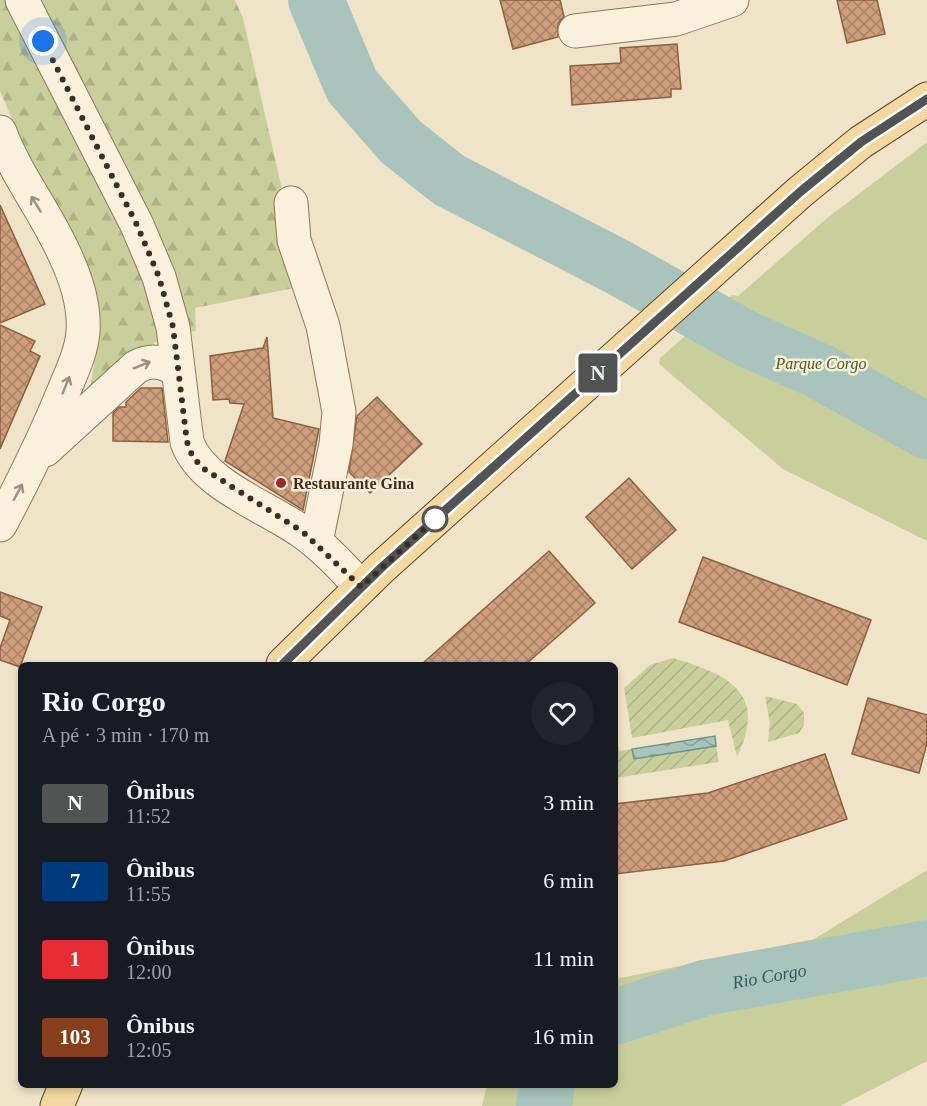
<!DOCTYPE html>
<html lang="pt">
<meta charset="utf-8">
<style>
:root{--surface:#171b24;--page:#20242c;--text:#f1f3f6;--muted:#9ea1a6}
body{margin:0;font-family:"Times New Roman",serif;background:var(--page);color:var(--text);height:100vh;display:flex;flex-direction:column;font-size:22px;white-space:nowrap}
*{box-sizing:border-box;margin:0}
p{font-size:20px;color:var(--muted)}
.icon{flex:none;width:33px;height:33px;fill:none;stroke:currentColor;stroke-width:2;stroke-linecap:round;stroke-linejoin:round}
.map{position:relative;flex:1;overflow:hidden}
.side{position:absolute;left:18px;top:662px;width:600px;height:426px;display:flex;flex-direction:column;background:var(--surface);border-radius:9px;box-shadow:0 3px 9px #0003}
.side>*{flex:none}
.badge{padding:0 12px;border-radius:4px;font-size:21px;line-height:39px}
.you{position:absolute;width:30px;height:30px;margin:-15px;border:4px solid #fff;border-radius:50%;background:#1a73e8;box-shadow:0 0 0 9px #1a73e833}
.map>.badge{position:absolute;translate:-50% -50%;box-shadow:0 0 0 3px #fff}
.round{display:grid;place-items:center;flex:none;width:63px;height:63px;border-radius:32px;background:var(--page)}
.summary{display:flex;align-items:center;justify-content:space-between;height:102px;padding:0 24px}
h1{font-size:28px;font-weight:700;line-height:45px}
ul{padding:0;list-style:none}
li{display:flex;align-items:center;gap:18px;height:78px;padding:0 24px}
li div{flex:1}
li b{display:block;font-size:22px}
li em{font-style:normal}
li .badge{min-width:66px;font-weight:700;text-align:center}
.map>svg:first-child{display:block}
</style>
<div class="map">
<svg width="927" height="1106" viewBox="0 0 927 1106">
<defs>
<pattern id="forest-firs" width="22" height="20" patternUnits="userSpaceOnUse" patternTransform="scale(1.5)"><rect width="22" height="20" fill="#c9cf9b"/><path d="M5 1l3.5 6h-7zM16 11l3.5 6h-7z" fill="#aeb285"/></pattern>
<pattern id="garden-furrows" width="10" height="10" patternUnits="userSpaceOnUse" patternTransform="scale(1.5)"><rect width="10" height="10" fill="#c9cf9b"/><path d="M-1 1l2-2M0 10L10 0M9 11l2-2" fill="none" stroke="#aeb285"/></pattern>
<pattern id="water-waves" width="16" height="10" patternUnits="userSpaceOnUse" patternTransform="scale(1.5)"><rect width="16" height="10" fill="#a9c4bc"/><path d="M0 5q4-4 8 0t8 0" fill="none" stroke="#8ba098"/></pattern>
<pattern id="building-cross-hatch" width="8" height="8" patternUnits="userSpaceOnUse" patternTransform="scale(1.5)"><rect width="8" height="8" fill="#cf9f7d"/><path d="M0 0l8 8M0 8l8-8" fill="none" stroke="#a98266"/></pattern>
</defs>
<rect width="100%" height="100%" fill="#f0e4c8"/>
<path fill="url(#forest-firs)" d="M 0,0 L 235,0 L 243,18 L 304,286 L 195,308 L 196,331 L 161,338 L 90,390 L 95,357 L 53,216 L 0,91 Z"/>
<path fill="#c9cf9b" d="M 927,142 L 927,541 L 783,469 L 659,364 L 660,358 L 732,295 L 738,296 L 826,219 Z
M 927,870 L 927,1061 L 840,1106 L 482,1106 L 487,1085 L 615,1084 L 615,979 L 814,939 Z"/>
<path fill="url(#garden-furrows)" d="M 673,658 C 729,675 768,692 737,757 L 728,720 L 632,738 L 624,688 L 650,665 Z
M 765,696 L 797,704 L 804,713 L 804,725 L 799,733 L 768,742 L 770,723 Z
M 615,729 L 619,751 L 632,749 L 634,759 L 716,746 L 719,762 L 615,778 Z"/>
<path fill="url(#water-waves)" stroke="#6f938a" stroke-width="1.5" d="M 715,736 L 716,746 L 634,759 L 632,749 Z"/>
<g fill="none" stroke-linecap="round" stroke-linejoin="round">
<g stroke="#a9c4bc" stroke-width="56">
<path d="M 316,0 L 352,86 L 401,142 L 449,180 L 616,266 L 745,338 L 819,371 L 927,431"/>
<path id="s1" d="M 615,1017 L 704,988 L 927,948"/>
<path d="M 544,1106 L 547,1084"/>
</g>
</g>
<path fill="url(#building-cross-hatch)" stroke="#8d5f41" stroke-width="1.5" d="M 500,0 L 560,0 L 564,16 L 558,24 L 558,37 L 513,49 Z
M 837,0 L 877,0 L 885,34 L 847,43 Z
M 677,44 L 681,89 L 671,89 L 671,97 L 572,105 L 570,66 L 621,63 L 620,48 Z
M 0,205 L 45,304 L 0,323 Z
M 0,325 L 35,341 L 30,351 L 40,356 L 0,449 Z
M 267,337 L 273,418 L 319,429 L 303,510 L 225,461 L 244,404 L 230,403 L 229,399 L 213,400 L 210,356 L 263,348 Z
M 141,388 L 162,388 L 168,442 L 113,441 L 113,413 L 119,407 L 126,407 L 126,402 Z
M 377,397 L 422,444 L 370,493 L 349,472 L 357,416 Z
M 629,478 L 676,530 L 632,569 L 586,517 Z
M 549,551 L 595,603 L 566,629 L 526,664 L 422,664 Z
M 703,557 L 871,620 L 847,685 L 679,622 Z
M 0,592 L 42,607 L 20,667 L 0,660 L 0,648 L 10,620 L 0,616 Z
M 868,698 L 927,715 L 927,743 L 919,773 L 852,754 Z
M 825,754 L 847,819 L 724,861 L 615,874 L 615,804 L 708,793 Z"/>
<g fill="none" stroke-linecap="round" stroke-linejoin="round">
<defs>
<path id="minor" d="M 22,0 L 137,225 L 159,277 L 173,327 L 187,442 C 202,485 268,507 304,533 C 325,548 343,568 361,587
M 575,31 L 676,19 L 732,0
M 0,132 C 16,175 45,211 64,253 C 76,278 85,304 83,332 C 81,354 71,373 63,393 C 44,439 23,482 0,525
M 291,203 L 294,240 L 323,326 L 339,412 L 336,444 L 316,542
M 45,450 L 136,367 C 151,359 164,361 178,371"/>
<path id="major" d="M 283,664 L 381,568 L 800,192 L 861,142 L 927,99
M 57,1106 L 66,1084"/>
</defs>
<use href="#minor" stroke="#8d765c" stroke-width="35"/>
<use href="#major" stroke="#5b4430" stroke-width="35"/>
<use href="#minor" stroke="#faf1dc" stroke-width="33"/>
<use href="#major" stroke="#f3d9a0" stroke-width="33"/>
</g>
<defs><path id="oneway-shaft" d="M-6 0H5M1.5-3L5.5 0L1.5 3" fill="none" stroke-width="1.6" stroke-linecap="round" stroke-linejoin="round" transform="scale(1.5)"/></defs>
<g stroke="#9c907e">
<use href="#oneway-shaft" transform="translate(36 204) rotate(-121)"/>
<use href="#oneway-shaft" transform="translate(142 365) rotate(-22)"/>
<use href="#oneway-shaft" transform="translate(66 385) rotate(-68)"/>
<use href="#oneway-shaft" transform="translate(18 492) rotate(-62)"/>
</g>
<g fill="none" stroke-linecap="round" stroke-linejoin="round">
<defs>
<path id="line" d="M 283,664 L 381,568 L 800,192 L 861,142 L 927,99"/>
</defs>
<use href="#line" stroke="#fff" stroke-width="14"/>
<use href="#line" stroke="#525353" stroke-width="9"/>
<path stroke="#3d2e20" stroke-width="6" stroke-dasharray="0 10.8" d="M 43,41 L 137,225 L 159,277 L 173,327 L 187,442 L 192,455 L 201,467 L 303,532 L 361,587 L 435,519"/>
</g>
<circle fill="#9e2a2b" stroke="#f7eed8" stroke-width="2" cx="281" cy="483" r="6"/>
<circle fill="#fff" stroke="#525353" stroke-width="3" cx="435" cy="519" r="12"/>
<g text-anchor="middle" stroke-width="5" stroke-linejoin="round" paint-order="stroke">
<g font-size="16" font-style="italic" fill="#4d5a26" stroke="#f7eed8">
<text x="821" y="369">Parque Corgo</text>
</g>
<g font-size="16" font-weight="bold" fill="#3d2e20" stroke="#f7eed8" text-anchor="start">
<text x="293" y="489">Restaurante Gina</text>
</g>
<g font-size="18" font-style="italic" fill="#2f5d5a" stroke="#f7eed8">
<text dy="6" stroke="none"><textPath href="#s1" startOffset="160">Rio Corgo</textPath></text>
</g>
</g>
</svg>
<div class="you" style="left:43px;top:41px"></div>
<b class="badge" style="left:598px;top:373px;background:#525353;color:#fff">N</b>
<section class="side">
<div class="summary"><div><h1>Rio Corgo</h1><p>A pé · 3 min · 170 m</p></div><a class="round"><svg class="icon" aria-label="heart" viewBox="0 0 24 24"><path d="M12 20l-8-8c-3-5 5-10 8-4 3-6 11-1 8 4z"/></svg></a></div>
<ul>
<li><span class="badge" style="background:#525353;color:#fff">N</span><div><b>Ônibus</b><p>11:52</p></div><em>3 min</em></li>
<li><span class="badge" style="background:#003b80;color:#fff">7</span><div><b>Ônibus</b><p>11:55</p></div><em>6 min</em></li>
<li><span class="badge" style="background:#e62c34;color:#fff">1</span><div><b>Ônibus</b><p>12:00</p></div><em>11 min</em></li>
<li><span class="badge" style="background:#863e1d;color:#fff">103</span><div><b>Ônibus</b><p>12:05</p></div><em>16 min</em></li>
</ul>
</section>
</div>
